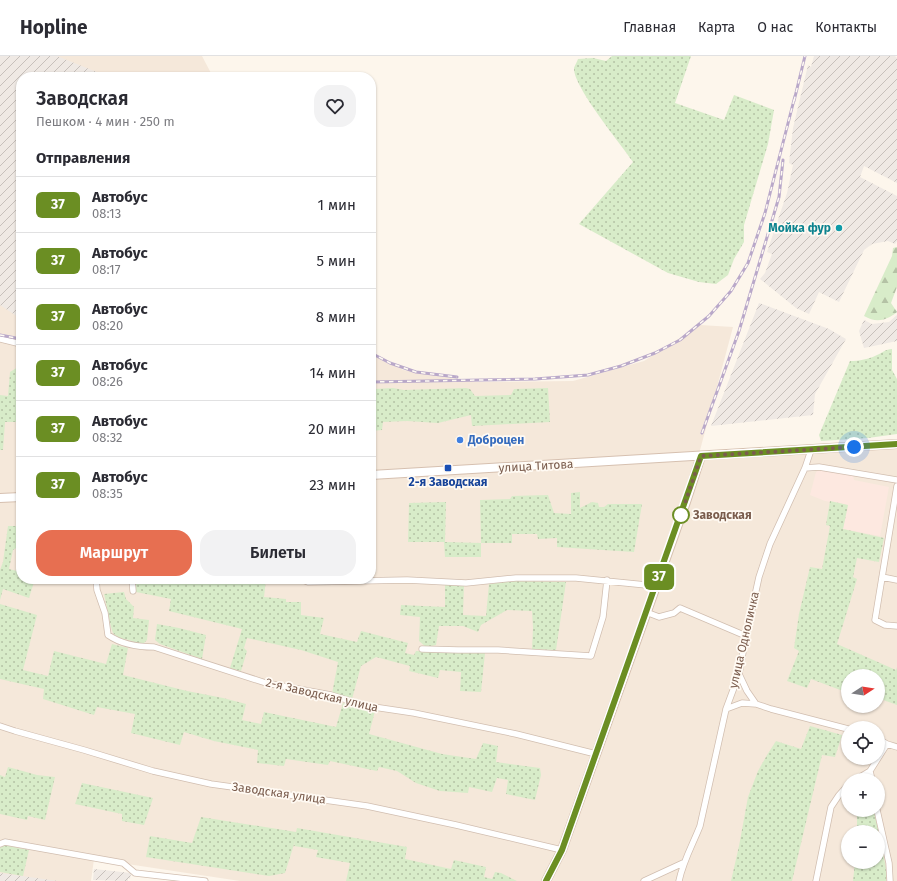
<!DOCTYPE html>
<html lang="ru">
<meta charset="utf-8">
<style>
:root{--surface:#fff;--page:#f2f2f3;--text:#2b2b33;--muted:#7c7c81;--line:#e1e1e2;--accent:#e76f51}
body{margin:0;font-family:"Fira Sans",sans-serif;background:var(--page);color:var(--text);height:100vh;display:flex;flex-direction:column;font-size:15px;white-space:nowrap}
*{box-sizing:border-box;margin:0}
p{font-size:13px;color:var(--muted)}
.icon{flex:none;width:22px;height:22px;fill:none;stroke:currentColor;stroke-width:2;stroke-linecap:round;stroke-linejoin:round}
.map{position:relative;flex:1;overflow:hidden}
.sheet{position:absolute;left:16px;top:16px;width:360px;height:512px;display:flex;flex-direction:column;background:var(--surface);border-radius:16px;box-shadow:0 1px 3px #0004}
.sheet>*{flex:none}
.badge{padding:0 8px;border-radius:6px;font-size:14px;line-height:26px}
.needle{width:26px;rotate:78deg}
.tools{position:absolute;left:841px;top:613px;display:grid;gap:8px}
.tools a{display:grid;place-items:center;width:44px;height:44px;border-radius:50%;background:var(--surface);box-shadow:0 1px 3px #0004;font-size:20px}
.you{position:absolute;width:20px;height:20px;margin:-10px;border:3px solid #fff;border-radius:50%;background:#1a73e8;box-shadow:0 0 0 6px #1a73e833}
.map>.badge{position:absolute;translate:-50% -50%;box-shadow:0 0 0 2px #fff}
h2{padding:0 20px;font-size:15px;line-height:36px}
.round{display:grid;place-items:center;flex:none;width:42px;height:42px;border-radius:16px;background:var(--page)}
.headline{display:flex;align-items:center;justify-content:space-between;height:68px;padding:0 20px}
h1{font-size:19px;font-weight:600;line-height:30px}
.primary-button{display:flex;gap:8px;margin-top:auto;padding:8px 20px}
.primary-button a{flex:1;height:46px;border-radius:16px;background:var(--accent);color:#fff;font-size:16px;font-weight:600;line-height:46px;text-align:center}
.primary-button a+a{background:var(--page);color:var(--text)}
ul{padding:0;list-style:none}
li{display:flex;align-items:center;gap:12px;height:56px;padding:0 20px;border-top:1px solid var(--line)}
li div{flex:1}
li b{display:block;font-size:15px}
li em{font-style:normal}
li .badge{min-width:44px;font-weight:700;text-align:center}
header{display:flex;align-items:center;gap:24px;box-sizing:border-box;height:56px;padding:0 20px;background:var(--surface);border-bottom:1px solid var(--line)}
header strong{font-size:19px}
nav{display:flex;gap:22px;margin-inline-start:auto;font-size:14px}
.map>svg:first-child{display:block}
</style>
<header>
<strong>Hopline</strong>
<nav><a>Главная</a><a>Карта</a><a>О нас</a><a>Контакты</a></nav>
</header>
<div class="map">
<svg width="897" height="825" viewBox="0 0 897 825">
<defs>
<pattern id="industrial-furrows" width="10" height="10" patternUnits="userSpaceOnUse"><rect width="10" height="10" fill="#efe9e4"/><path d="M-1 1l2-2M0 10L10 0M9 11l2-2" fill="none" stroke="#c7c0bb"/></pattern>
<pattern id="green-dots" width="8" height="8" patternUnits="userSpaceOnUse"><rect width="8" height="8" fill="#d8ecc9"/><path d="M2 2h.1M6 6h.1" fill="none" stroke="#b4c2a5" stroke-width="1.8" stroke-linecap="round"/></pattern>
<pattern id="forest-firs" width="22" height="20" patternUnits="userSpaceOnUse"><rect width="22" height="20" fill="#d8ecc9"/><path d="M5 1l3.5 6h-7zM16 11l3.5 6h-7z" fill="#b4c2a5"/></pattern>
</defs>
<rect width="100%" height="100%" fill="#fdf6ec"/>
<path fill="#f5e8da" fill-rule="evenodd" d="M 0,0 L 202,0 L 213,21 L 21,21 L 21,523 L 371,523 L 371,295 L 403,314 L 477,326 L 573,325 L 644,305 L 700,269 L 733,271 L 699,398 L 897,392 L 897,825 L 240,825 L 94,803 L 91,825 L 36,825 L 0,819 ZM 848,620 L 878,620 L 878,650 L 848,650 ZM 848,672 L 878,672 L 878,702 L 848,702 ZM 848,724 L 878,724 L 878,754 L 848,754 ZM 848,776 L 878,776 L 878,806 L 848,806 Z"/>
<path fill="#fde8e0" d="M 819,414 L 853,419 L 854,424 L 889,431 L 880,480 L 843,473 L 848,449 L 825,445 L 810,439 L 816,416 Z"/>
<path fill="url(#industrial-furrows)" d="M 0,0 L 57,0 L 109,21 L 21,21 L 21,263 L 0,249 Z
M 814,0 L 895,0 L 897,2 L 897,127 L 864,110 L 860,121 L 897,140 L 897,185 L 895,188 L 888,185 L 872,188 L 864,194 L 839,246 L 819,236 L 809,258 L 796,252 L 760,223 L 765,217 L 772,198 L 767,196 L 787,137 L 793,109 L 789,107 L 793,72 L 808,9 L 811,11 Z
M 759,247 L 829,273 L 846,283 L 815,338 L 813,359 L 711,370 Z
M 897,259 L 897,285 L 864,292 L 859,275 L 864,264 L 872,268 L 889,266 Z
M 94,813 L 131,817 L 130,823 L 128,822 L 128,825 L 93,824 Z
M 0,817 L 58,825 L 0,825 Z"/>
<path fill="url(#green-dots)" d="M 612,0 L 691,0 L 675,47 L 724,64 L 734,39 L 774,54 L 768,88 L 744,169 L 744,186 L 734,203 L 728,219 L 716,228 L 699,226 L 668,217 L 579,168 L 633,106 C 621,88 573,31 574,12 C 575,9 577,6 578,3 L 593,2 L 606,5 Z
M 892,293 L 892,314 L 897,323 L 897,378 L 868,382 L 821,385 L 819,379 L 850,305 C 859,305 869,303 877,299 C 882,297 886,293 892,293 Z
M 18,311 L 21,311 L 21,366 L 5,366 L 3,394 L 0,394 L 0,339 L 8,340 L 10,316 Z
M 393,332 L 404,334 L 466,332 L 470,333 L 475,340 L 511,339 L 514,333 L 548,332 L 550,366 L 472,370 L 471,359 L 438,367 L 407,365 L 383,366 L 382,374 L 371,375 L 371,337 L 373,337 L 374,333 Z
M 580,436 L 580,452 L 592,446 L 598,447 L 599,451 L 604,451 L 608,448 L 642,448 L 634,496 L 557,491 L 557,482 L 538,483 L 537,478 L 512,478 L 512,487 L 481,487 L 481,501 L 445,501 L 444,486 L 408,486 L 409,447 L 446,446 L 445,486 L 481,487 L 480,444 L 510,443 L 512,440 L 548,439 L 554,457 L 571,458 L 571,437 Z
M 830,445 L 848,449 L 843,473 L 884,482 L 879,506 L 857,502 L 853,521 L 857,523 L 846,559 L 837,588 L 896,614 L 897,611 L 897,649 L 878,642 L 878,620 L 848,620 L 848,635 L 843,635 L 811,623 L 807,632 L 787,625 L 799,595 L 794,592 L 799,558 L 810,511 L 822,513 L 830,470 L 826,469 Z
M 8,470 L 21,470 L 21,489 L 13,494 L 9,513 L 21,516 L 21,523 L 35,523 L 29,542 L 3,533 L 0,544 L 0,514 L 3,506 Z
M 204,523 L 266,523 L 264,541 L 286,543 L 286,546 L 301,546 L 301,559 L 324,562 L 320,578 L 357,586 L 361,575 L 408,587 L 405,597 L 414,599 L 416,595 L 485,597 L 481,636 L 460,635 L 461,616 L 440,614 L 438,622 L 409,615 L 410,610 L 376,601 L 361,610 L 352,643 L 332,638 L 338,606 L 301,594 L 247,582 L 244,592 L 247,595 L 241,615 L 230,612 L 242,573 L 169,555 L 171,543 L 136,536 L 136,527 Z
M 509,525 L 566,526 L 556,594 L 532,593 L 533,572 L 532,555 L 507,554 L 481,569 L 478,576 L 463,570 L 439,570 L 436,589 L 426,591 L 419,585 L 420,561 L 400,559 L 401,549 L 445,551 L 445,528 L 464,529 L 463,559 L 486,560 L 489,528 Z
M 124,536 L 126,543 L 134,551 L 133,562 L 149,564 L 147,584 L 144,587 C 139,588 134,586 129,584 C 124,583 117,582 114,578 C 111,576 106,545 104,538 Z
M 0,548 L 37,559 L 23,614 L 48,620 L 54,595 L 106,608 L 112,588 L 128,592 L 123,619 L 187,635 L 223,642 L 246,648 L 242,664 L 261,668 L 264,656 L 336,671 L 343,647 L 375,655 L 369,678 L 442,698 L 476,703 L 483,687 L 498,690 L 496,706 L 540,712 L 541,719 L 535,744 L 506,738 L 508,724 L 497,722 L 492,736 L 469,731 L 468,737 L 440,735 L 416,727 L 397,715 L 379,711 L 377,715 L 330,705 L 328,709 L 286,703 L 284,710 L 257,707 L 258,694 L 214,685 L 184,676 L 180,689 L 131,677 L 135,658 L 97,651 L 94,659 L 43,643 L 44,633 L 0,623 Z
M 157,568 L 179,572 L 206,579 L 202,603 L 160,588 L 155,584 Z
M 810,670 L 842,679 L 835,701 L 822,699 L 792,825 L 731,825 L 739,790 L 748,741 L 758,715 L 767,699 L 776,685 L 801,693 Z
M 8,711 L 37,719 L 55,721 L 45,764 L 28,760 L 27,764 L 0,758 L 0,719 L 5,721 Z
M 82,727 L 153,742 L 144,769 L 122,765 L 122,758 L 75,748 Z
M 857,754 L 874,754 L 887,817 L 886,825 L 853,825 L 855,806 L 878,806 L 878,776 L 857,776 Z
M 201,761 L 296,776 L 297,772 L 407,791 L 405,803 L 451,813 L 454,804 L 486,811 L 484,821 L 492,823 L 495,816 L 501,817 L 517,825 L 346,825 L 350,807 L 316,801 L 318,794 L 294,790 L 295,785 L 285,817 L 269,820 L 146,801 L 150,780 L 192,787 Z
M 5,789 L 29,794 L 23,820 L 0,816 L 0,791 Z"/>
<path fill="url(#forest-firs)" d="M 897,191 L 897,231 L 891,247 L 897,256 C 886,265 876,267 864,260 L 892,200 L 893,192 Z"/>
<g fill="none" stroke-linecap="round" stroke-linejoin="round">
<defs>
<path id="street" d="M 0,283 L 21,288
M 805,412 L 819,411 L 897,424
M 897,430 L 875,564 L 885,569 L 897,570
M 882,521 L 897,524
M 96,523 L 97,534 L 105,557 L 108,579 C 121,588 138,591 154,591 L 266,627 L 331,639 L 367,650 L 414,657 L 516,678 L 596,698
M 132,523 L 133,535
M 276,523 L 277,524 L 300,523 L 308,526 L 407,524 L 466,527 L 516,522 L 576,522 L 656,530
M 646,556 L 659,561 L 674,557 L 680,552 L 746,580
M 422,593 L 458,594 L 498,594 L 591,600 L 603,561 L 607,524
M 739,618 L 747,635 L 756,648 L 771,653 L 848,673
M 726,653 L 742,647 L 756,648
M 0,670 L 15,675 L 84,694 L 153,715 L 211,728 L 367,750 L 456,769 L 562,794
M 878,683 L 887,688 L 897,691
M 870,715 L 872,724
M 855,724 L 870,715 L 887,688
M 877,754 L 889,807 L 890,825
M 0,788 L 5,786 L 123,807 L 135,817 L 205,825
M 644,825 L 683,807
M 679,825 C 683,805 693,788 700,770 L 726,653 L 739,618 L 746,580 L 759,521 L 770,488 L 805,412 L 811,394
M 816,825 L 831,751 L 839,739 L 848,729"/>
<path id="secondary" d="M 371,419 L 897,388
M 0,442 L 21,441
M 546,825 L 562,794 L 686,446 L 701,400"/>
</defs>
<use href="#street" stroke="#d1beb0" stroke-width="7"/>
<use href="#secondary" stroke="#d6c0b0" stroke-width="10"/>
<use href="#street" stroke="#fff" stroke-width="5.5"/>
<use href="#secondary" stroke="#fff" stroke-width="8"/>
<defs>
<path id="rail" d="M 794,45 L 805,0
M 0,279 L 21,283
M 371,297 L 390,307 L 416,316 L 457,321
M 371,326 L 535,323 L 588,319 L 621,310 L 655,297 L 680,284 L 709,260 L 731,235 L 748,207 L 765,157 L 795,40
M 702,377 L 739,275 L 779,141 L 783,104"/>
</defs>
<use href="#rail" stroke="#b9a8c9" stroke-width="3"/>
<use href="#rail" stroke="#fffaf3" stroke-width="1.5" stroke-dasharray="4.5" stroke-linecap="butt"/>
</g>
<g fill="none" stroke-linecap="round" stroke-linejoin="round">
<defs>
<path id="line" d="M 546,825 L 562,794 L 701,400 L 897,388"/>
</defs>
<use href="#line" stroke="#fff" stroke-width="9"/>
<use href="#line" stroke="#6b8e23" stroke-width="6"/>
<path stroke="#7a5c4d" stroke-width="4" stroke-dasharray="0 7.2" d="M 681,459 L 701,400 L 854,391"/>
</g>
<circle fill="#0f9aa8" stroke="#fffaf3" stroke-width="1.5" cx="839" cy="172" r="4"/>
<circle fill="#3f7fe0" stroke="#fffaf3" stroke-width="1.5" cx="460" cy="384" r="4"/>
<rect fill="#1a4fb4" stroke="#fffaf3" stroke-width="1.5" x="444" y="408" width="8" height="8" rx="2"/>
<circle fill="#fff" stroke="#6b8e23" stroke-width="2" cx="681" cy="459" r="8"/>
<g text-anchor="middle" stroke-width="3.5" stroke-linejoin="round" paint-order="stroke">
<g font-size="12" font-weight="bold" fill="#0d838f" stroke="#fffaf3" text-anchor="end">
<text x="831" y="176">Мойка фур</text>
</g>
<g font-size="12" font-weight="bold" fill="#366cbe" stroke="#fffaf3" text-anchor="start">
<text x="468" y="388">Доброцен</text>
</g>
<g font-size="12" fill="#7a5c4d" stroke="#fffaf3">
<text transform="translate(536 410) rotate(-3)" y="4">улица Титова</text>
<text transform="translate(744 584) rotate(-77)" y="4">улица Одноличка</text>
<text transform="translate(322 639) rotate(13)" y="4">2-я Заводская улица</text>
<text transform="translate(279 737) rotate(8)" y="4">Заводская улица</text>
</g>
<g font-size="12" font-weight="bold" fill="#164399" stroke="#fffaf3">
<text x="448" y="430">2-я Заводская</text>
</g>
<g font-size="12" font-weight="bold" fill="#7a5c4d" stroke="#fffaf3" text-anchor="start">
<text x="693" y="463">Заводская</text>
</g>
</g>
</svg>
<div class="tools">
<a><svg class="needle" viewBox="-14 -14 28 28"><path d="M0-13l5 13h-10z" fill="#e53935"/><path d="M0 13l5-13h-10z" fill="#7c7c81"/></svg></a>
<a><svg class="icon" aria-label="locate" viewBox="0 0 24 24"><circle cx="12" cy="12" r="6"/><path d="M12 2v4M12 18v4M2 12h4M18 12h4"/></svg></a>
<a>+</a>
<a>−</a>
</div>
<div class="you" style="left:854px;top:391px"></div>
<b class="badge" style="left:659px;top:521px;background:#6b8e23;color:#fff">37</b>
<section class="sheet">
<div class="headline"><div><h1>Заводская</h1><p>Пешком · 4 мин · 250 m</p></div><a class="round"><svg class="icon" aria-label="heart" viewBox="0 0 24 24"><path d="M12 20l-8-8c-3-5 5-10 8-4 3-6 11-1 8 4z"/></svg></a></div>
<h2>Отправления</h2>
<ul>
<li><span class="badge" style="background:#6b8e23;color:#fff">37</span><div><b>Автобус</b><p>08:13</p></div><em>1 мин</em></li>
<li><span class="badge" style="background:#6b8e23;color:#fff">37</span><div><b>Автобус</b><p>08:17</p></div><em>5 мин</em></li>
<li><span class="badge" style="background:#6b8e23;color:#fff">37</span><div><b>Автобус</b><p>08:20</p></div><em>8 мин</em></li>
<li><span class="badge" style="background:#6b8e23;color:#fff">37</span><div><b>Автобус</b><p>08:26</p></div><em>14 мин</em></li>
<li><span class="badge" style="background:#6b8e23;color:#fff">37</span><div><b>Автобус</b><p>08:32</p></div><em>20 мин</em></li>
<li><span class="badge" style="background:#6b8e23;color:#fff">37</span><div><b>Автобус</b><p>08:35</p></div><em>23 мин</em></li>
</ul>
<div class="primary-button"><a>Маршрут</a><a>Билеты</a></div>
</section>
</div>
